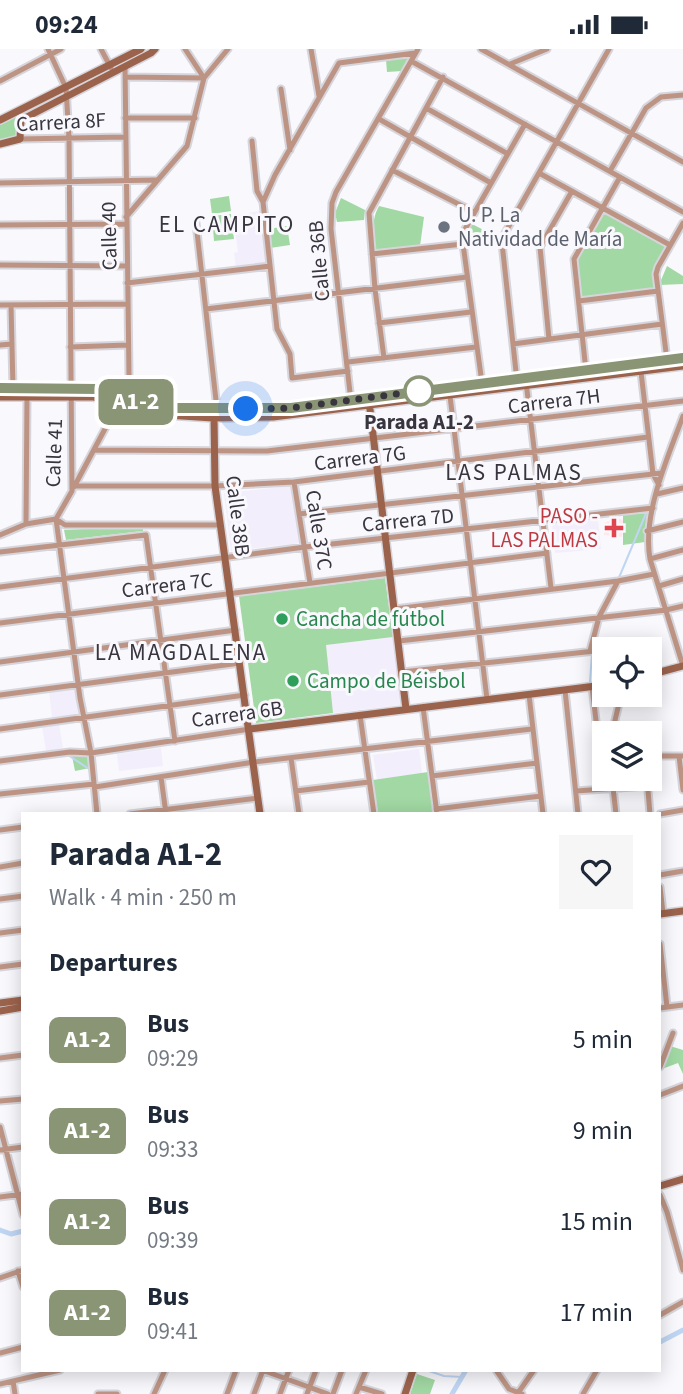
<!DOCTYPE html>
<meta charset="utf-8">
<style>
:root{--surface:#fff;--page:#f6f6f7;--text:#1f2937;--muted:#747a83}
body{margin:0;font-family:"Source Sans 3",sans-serif;background:var(--page);color:var(--text);height:100vh;display:flex;flex-direction:column;font-size:26px;white-space:nowrap}
*{box-sizing:border-box;margin:0}
p{font-size:23px;color:var(--muted)}
.icon{flex:none;width:38px;height:38px;fill:none;stroke:currentColor;stroke-width:2;stroke-linecap:round;stroke-linejoin:round}
.map{position:relative;flex:1;overflow:hidden}
.panel{position:absolute;left:21px;top:763px;width:640px;height:560px;display:flex;flex-direction:column;background:var(--surface);border-radius:0px;box-shadow:0 4px 18px #0003}
.panel>*{flex:none}
.badge{padding:0 14px;border-radius:10px;font-size:24px;line-height:46px}
.tools{position:absolute;left:592px;top:588px;display:grid;gap:14px}
.tools a{display:grid;place-items:center;width:70px;height:70px;border-radius:0px;background:var(--surface);box-shadow:0 4px 18px #0003;font-size:35px}
.you{position:absolute;width:35px;height:35px;margin:-18px;border:5px solid #fff;border-radius:50%;background:#1a73e8;box-shadow:0 0 0 10px #1a73e833}
.map>.badge{position:absolute;translate:-50% -50%;box-shadow:0 0 0 4px #fff}
h2{padding:0 28px;font-size:26px;line-height:63px}
.round{display:grid;place-items:center;flex:none;width:74px;height:74px;border-radius:0px;background:var(--page)}
.head{display:flex;align-items:center;justify-content:space-between;height:119px;padding:0 28px}
h1{font-size:33px;font-weight:700;line-height:52px}
ul{padding:0;list-style:none}
li{display:flex;align-items:center;gap:21px;height:91px;padding:0 28px}
li div{flex:1}
li b{display:block;font-size:26px}
li em{font-style:normal}
li .badge{min-width:77px;font-weight:700;text-align:center}
.status{display:flex;justify-content:space-between;align-items:center;height:49px;padding:0 35px;background:var(--surface);direction:ltr}
.status svg{height:19px;fill:currentColor}
.map>svg:first-child{display:block}
</style>
<div class="status"><b>09:24</b><svg viewBox="0 0 49 12"><path d="M0 12V9h3v3zM5 12V6h3v6zM10 12V3h3v9zM15 12V0h3v12zM26 1h20v11H26zM47 4h2v5h-2z"/></svg></div>
<div class="map">
<svg width="683" height="1345" viewBox="0 0 683 1345">
<rect width="100%" height="100%" fill="#f9f8fd"/>
<path fill="#f2eefb" d="M 261,162 L 267,215 L 236,219 L 234,204 L 238,203 L 233,166 Z
M 293,437 L 301,494 L 231,502 L 224,444 Z
M 598,469 L 601,500 L 555,504 L 552,475 Z
M 393,588 L 401,656 L 333,664 L 325,596 Z
M 76,639 L 79,665 L 52,668 L 49,643 Z
M 59,675 L 63,699 L 46,702 L 42,677 Z
M 161,699 L 163,717 L 119,722 L 117,705 Z
M 419,700 L 422,724 L 377,731 L 373,706 Z"/>
<path fill="#fee8eb" d="M 612,468 L 624,471 L 622,488 L 604,486 L 604,474 L 612,471 Z"/>
<path fill="#a1d8a3" d="M 408,9 L 402,22 L 387,23 L 386,11 Z
M 64,42 L 65,44 L 21,70 L 18,88 L 0,93 L 0,75 Z
M 229,147 L 231,162 L 212,165 L 210,150 Z
M 341,149 L 365,161 L 364,171 L 337,173 L 335,164 Z
M 379,157 L 424,168 L 420,197 L 374,202 C 373,187 371,171 379,157 Z
M 603,163 L 670,199 L 654,233 L 654,240 L 581,249 L 577,211 Z
M 231,165 L 234,190 L 214,192 L 212,167 Z
M 472,175 L 501,190 L 501,193 L 468,193 L 468,185 Z
M 287,177 L 290,196 L 270,199 L 268,180 Z
M 667,217 L 683,227 L 683,235 L 659,236 Z
M 649,462 L 645,493 L 623,496 L 623,465 Z
M 143,477 L 143,482 L 66,491 L 64,481 Z
M 385,529 L 393,588 L 326,596 L 333,664 L 256,674 L 239,547 Z
M 87,705 L 90,719 L 75,722 L 72,707 Z
M 428,723 L 434,765 L 378,765 L 373,731 Z
M 670,997 L 683,1001 L 683,1025 L 678,1014 L 662,1020 Z
M 417,1325 L 435,1331 L 430,1345 L 410,1345 Z"/>
<g fill="none" stroke-linecap="round" stroke-linejoin="round">
<path stroke="#bfd6f3" stroke-width="2" d="M 618,531 L 647,462
M 590,633 L 592,604
M 68,706 L 89,720
M 426,1321 L 444,1327 L 462,1328"/>
<path stroke="#bfd6f3" stroke-width="5" d="M 0,1181 L 11,1185 L 23,1182
M 660,1293 L 683,1281
M 452,1345 L 466,1321"/>
<defs>
<path id="street" d="M 48,0 L 66,39 L 69,89 L 72,442 L 56,470 L 80,649 L 91,704 L 97,765
M 101,0 L 111,19
M 185,0 L 204,29
M 311,0 L 319,47
M 481,0 L 683,113
M 411,12 L 683,163
M 510,15 L 547,0
M 125,28 L 204,29
M 0,32 L 61,0
M 281,40 L 290,101
M 426,59 L 508,105
M 125,69 L 195,69
M 379,70 L 491,134
M 20,90 L 125,88
M 252,92 L 257,142 L 263,153 L 277,280 L 290,305 L 292,329 L 348,322
M 392,121 L 474,163
M 610,122 L 646,59 L 661,48 L 683,46
M 539,124 L 670,196
M 0,134 L 156,131
M 263,153 L 275,126 L 339,14 L 415,4
M 126,168 L 187,97 L 204,29 L 228,0
M 196,174 L 217,360
M 0,176 L 126,175
M 372,205 L 463,195
M 0,216 L 127,217
M 127,234 L 270,217
M 579,252 L 658,242
M 0,256 L 128,255
M 11,256 L 13,339
M 206,260 L 467,228
M 379,274 L 471,263
M 549,290 L 540,198 L 572,142
M 513,295 L 662,275
M 0,296 L 12,295
M 70,298 L 128,296
M 384,309 L 375,240 L 369,164 L 443,28
M 667,311 L 656,225 L 658,218 L 683,174
M 348,313 L 476,298
M 586,322 L 574,210 L 620,128
M 641,323 L 653,425 L 659,436
M 517,332 L 502,194 L 505,184 L 609,0
M 526,333 L 551,539
M 482,334 L 463,195 L 464,182 L 525,75
M 450,347 L 487,650
M 351,352 L 331,180 L 332,154 L 336,143 L 418,0
M 683,367 C 668,408 642,465 650,510 L 683,617
M 94,401 L 267,402 L 683,352
M 294,433 L 310,534
M 75,437 L 215,437 L 294,433 L 648,388
M 74,438 L 114,363 L 129,327 L 125,17
M 657,445 L 683,439
M 299,465 L 662,424
M 26,475 L 27,348
M 647,482 L 683,473
M 0,486 L 26,475 L 56,470 L 65,476 L 220,476
M 0,503 L 146,486 L 175,692
M 650,510 L 683,501
M 659,537 L 683,530
M 0,538 L 305,498 L 653,459
M 395,560 L 618,532 L 654,525
M 0,574 L 547,504
M 399,592 L 666,561 L 683,557
M 612,600 L 634,598
M 590,602 L 599,568 L 618,532
M 0,613 L 236,581
M 402,623 L 604,601
M 592,638 L 600,705
M 565,641 L 578,765
M 0,646 L 240,614
M 529,646 L 543,765
M 423,658 L 437,765
M 360,666 L 374,765
M 0,680 L 245,646
M 612,684 L 621,646
M 649,707 L 683,707
M 679,707 L 683,741
M 291,709 L 299,765
M 0,712 L 70,703 L 91,704 L 250,680
M 432,727 L 537,714
M 161,728 L 166,765
M 612,730 L 616,765
M 647,730 L 650,765
M 95,738 L 254,713 L 532,680
M 296,742 L 369,733
M 576,742 L 647,737
M 0,745 L 94,735
M 436,760 L 541,747
M 130,765 L 258,749
M 660,765 L 683,761
M 0,781 L 23,778
M 0,818 L 23,814
M 660,826 L 683,822
M 660,838 L 663,864
M 0,850 L 23,847
M 0,884 L 23,881
M 660,895 L 667,958
M 0,918 L 23,915
M 660,959 L 683,956
M 0,1009 L 23,1006
M 660,1018 L 673,984
M 660,1046 L 683,1037
M 0,1052 L 23,1050
M 0,1078 L 23,1166
M 0,1101 L 23,1098
M 660,1146 L 667,1163 L 683,1221
M 0,1148 L 23,1145
M 18,1222 L 23,1238
M 0,1229 L 23,1221
M 660,1266 L 683,1253
M 0,1304 L 23,1298
M 262,1321 L 328,1345
M 496,1321 L 509,1340 L 522,1345
M 13,1332 L 15,1345
M 0,1335 L 60,1321
M 359,1338 L 382,1345
M 518,1344 L 534,1321
M 98,1345 L 117,1345
M 154,1345 L 165,1321
M 227,1345 L 236,1321
M 254,1345 L 263,1321
M 280,1345 L 289,1321
M 307,1345 L 316,1321
M 333,1345 L 342,1321
M 356,1345 L 366,1321
M 583,1345 L 597,1321"/>
<path id="secondary" d="M 0,71 L 141,0
M 0,95 L 20,90 L 21,71 L 151,4 L 155,0
M 0,339 L 92,339 L 150,357 L 165,359 L 291,359 L 683,309
M 0,348 L 93,348 L 151,365 L 213,369 L 273,368 L 683,317
M 369,352 L 406,660
M 214,367 L 215,437 L 260,765
M 649,626 L 683,617
M 250,680 L 604,636
M 660,865 L 683,862
M 0,954 L 23,951
M 0,962 L 23,958
M 660,1137 L 683,1130
M 405,1345 L 413,1321"/>
</defs>
<use href="#street" stroke="#d6d5db" stroke-width="9"/>
<use href="#secondary" stroke="#d6d5db" stroke-width="10"/>
<use href="#street" stroke="#bd9484" stroke-width="5"/>
<use href="#secondary" stroke="#9c634c" stroke-width="7"/>
</g>
<g fill="none" stroke-linecap="round" stroke-linejoin="round">
<defs>
<path id="line" d="M 0,339 L 98,340 L 150,357 L 165,359 L 291,359 L 683,309"/>
</defs>
<use href="#line" stroke="#fff" stroke-width="16"/>
<use href="#line" stroke="#8a9575" stroke-width="10"/>
<path stroke="#38353e" stroke-width="7" stroke-dasharray="0 12.6" d="M 246,360 L 291,359 L 419,342"/>
</g>
<circle fill="#6b7280" stroke="#f9f8fd" stroke-width="2.5" cx="444" cy="178" r="7"/>
<circle fill="#fff" stroke="#8a9575" stroke-width="3.5" cx="419" cy="342" r="14"/>
<path fill="#e0444e" stroke="#f9f8fd" stroke-width="2.5" d="M610.5 468.5h7v7h7v7h-7v7h-7v-7h-7v-7h7z"/>
<g fill="#2e9e5b" stroke="#f9f8fd" stroke-width="2.5">
<circle cx="282" cy="570" r="7"/>
<circle cx="293" cy="632" r="7"/>
</g>
<g text-anchor="middle" stroke-width="6" stroke-linejoin="round" paint-order="stroke">
<g font-size="21" fill="#38353e" stroke="#f9f8fd">
<text transform="translate(61 73) rotate(-3)" y="7">Carrera 8F</text>
<text transform="translate(109 187) rotate(-91)" y="7">Calle 40</text>
<text transform="translate(319 212) rotate(-95)" y="7">Calle 36B</text>
<text transform="translate(554 352) rotate(-7)" y="7">Carrera 7H</text>
<text transform="translate(54 404) rotate(-88)" y="7">Calle 41</text>
<text transform="translate(360 409) rotate(-7)" y="7">Carrera 7G</text>
<text transform="translate(238 467) rotate(83)" y="7">Calle 38B</text>
<text transform="translate(408 471) rotate(-6)" y="7">Carrera 7D</text>
<text transform="translate(319 481) rotate(81)" y="7">Calle 37C</text>
<text transform="translate(167 536) rotate(-7)" y="7">Carrera 7C</text>
<text transform="translate(237 665) rotate(-8)" y="7">Carrera 6B</text>
</g>
<g font-size="21" fill="#5b616d" stroke="#f9f8fd" text-anchor="start">
<text x="458" y="173">U. P. La<tspan x="458" dy="24">Natividad de María</tspan></text>
</g>
<g font-size="21" font-weight="bold" fill="#38353e" stroke="#f9f8fd">
<text x="419" y="380">Parada A1-2</text>
</g>
<g font-size="21" fill="#be3a42" stroke="#f9f8fd" text-anchor="end">
<text x="598" y="474">PASO -<tspan x="598" dy="24">LAS PALMAS</tspan></text>
</g>
<g font-size="21" fill="#27864d" stroke="#f9f8fd" text-anchor="start">
<text x="296" y="577">Cancha de fútbol</text>
<text x="307" y="639">Campo de Béisbol</text>
</g>
<g font-size="23" letter-spacing="2" fill="#38353e" stroke="#f9f8fd">
<text x="227" y="183">EL CAMPITO</text>
<text x="514" y="431">LAS PALMAS</text>
<text x="181" y="611">LA MAGDALENA</text>
</g>
</g>
</svg>
<div class="tools">
<a><svg class="icon" aria-label="locate" viewBox="0 0 24 24"><circle cx="12" cy="12" r="6"/><path d="M12 2v4M12 18v4M2 12h4M18 12h4"/></svg></a>
<a><svg class="icon" aria-label="layers" viewBox="0 0 24 24"><path d="M12 4l9 5-9 5-9-5zM3 14l9 5 9-5"/></svg></a>
</div>
<div class="you" style="left:246px;top:360px"></div>
<b class="badge" style="left:136px;top:353px;background:#8a9575;color:#fff">A1-2</b>
<section class="panel">
<div class="head"><div><h1>Parada A1-2</h1><p>Walk · 4 min · 250 m</p></div><a class="round"><svg class="icon" aria-label="heart" viewBox="0 0 24 24"><path d="M12 20l-8-8c-3-5 5-10 8-4 3-6 11-1 8 4z"/></svg></a></div>
<h2>Departures</h2>
<ul>
<li><span class="badge" style="background:#8a9575;color:#fff">A1-2</span><div><b>Bus</b><p>09:29</p></div><em>5 min</em></li>
<li><span class="badge" style="background:#8a9575;color:#fff">A1-2</span><div><b>Bus</b><p>09:33</p></div><em>9 min</em></li>
<li><span class="badge" style="background:#8a9575;color:#fff">A1-2</span><div><b>Bus</b><p>09:39</p></div><em>15 min</em></li>
<li><span class="badge" style="background:#8a9575;color:#fff">A1-2</span><div><b>Bus</b><p>09:41</p></div><em>17 min</em></li>
</ul>
</section>
</div>
